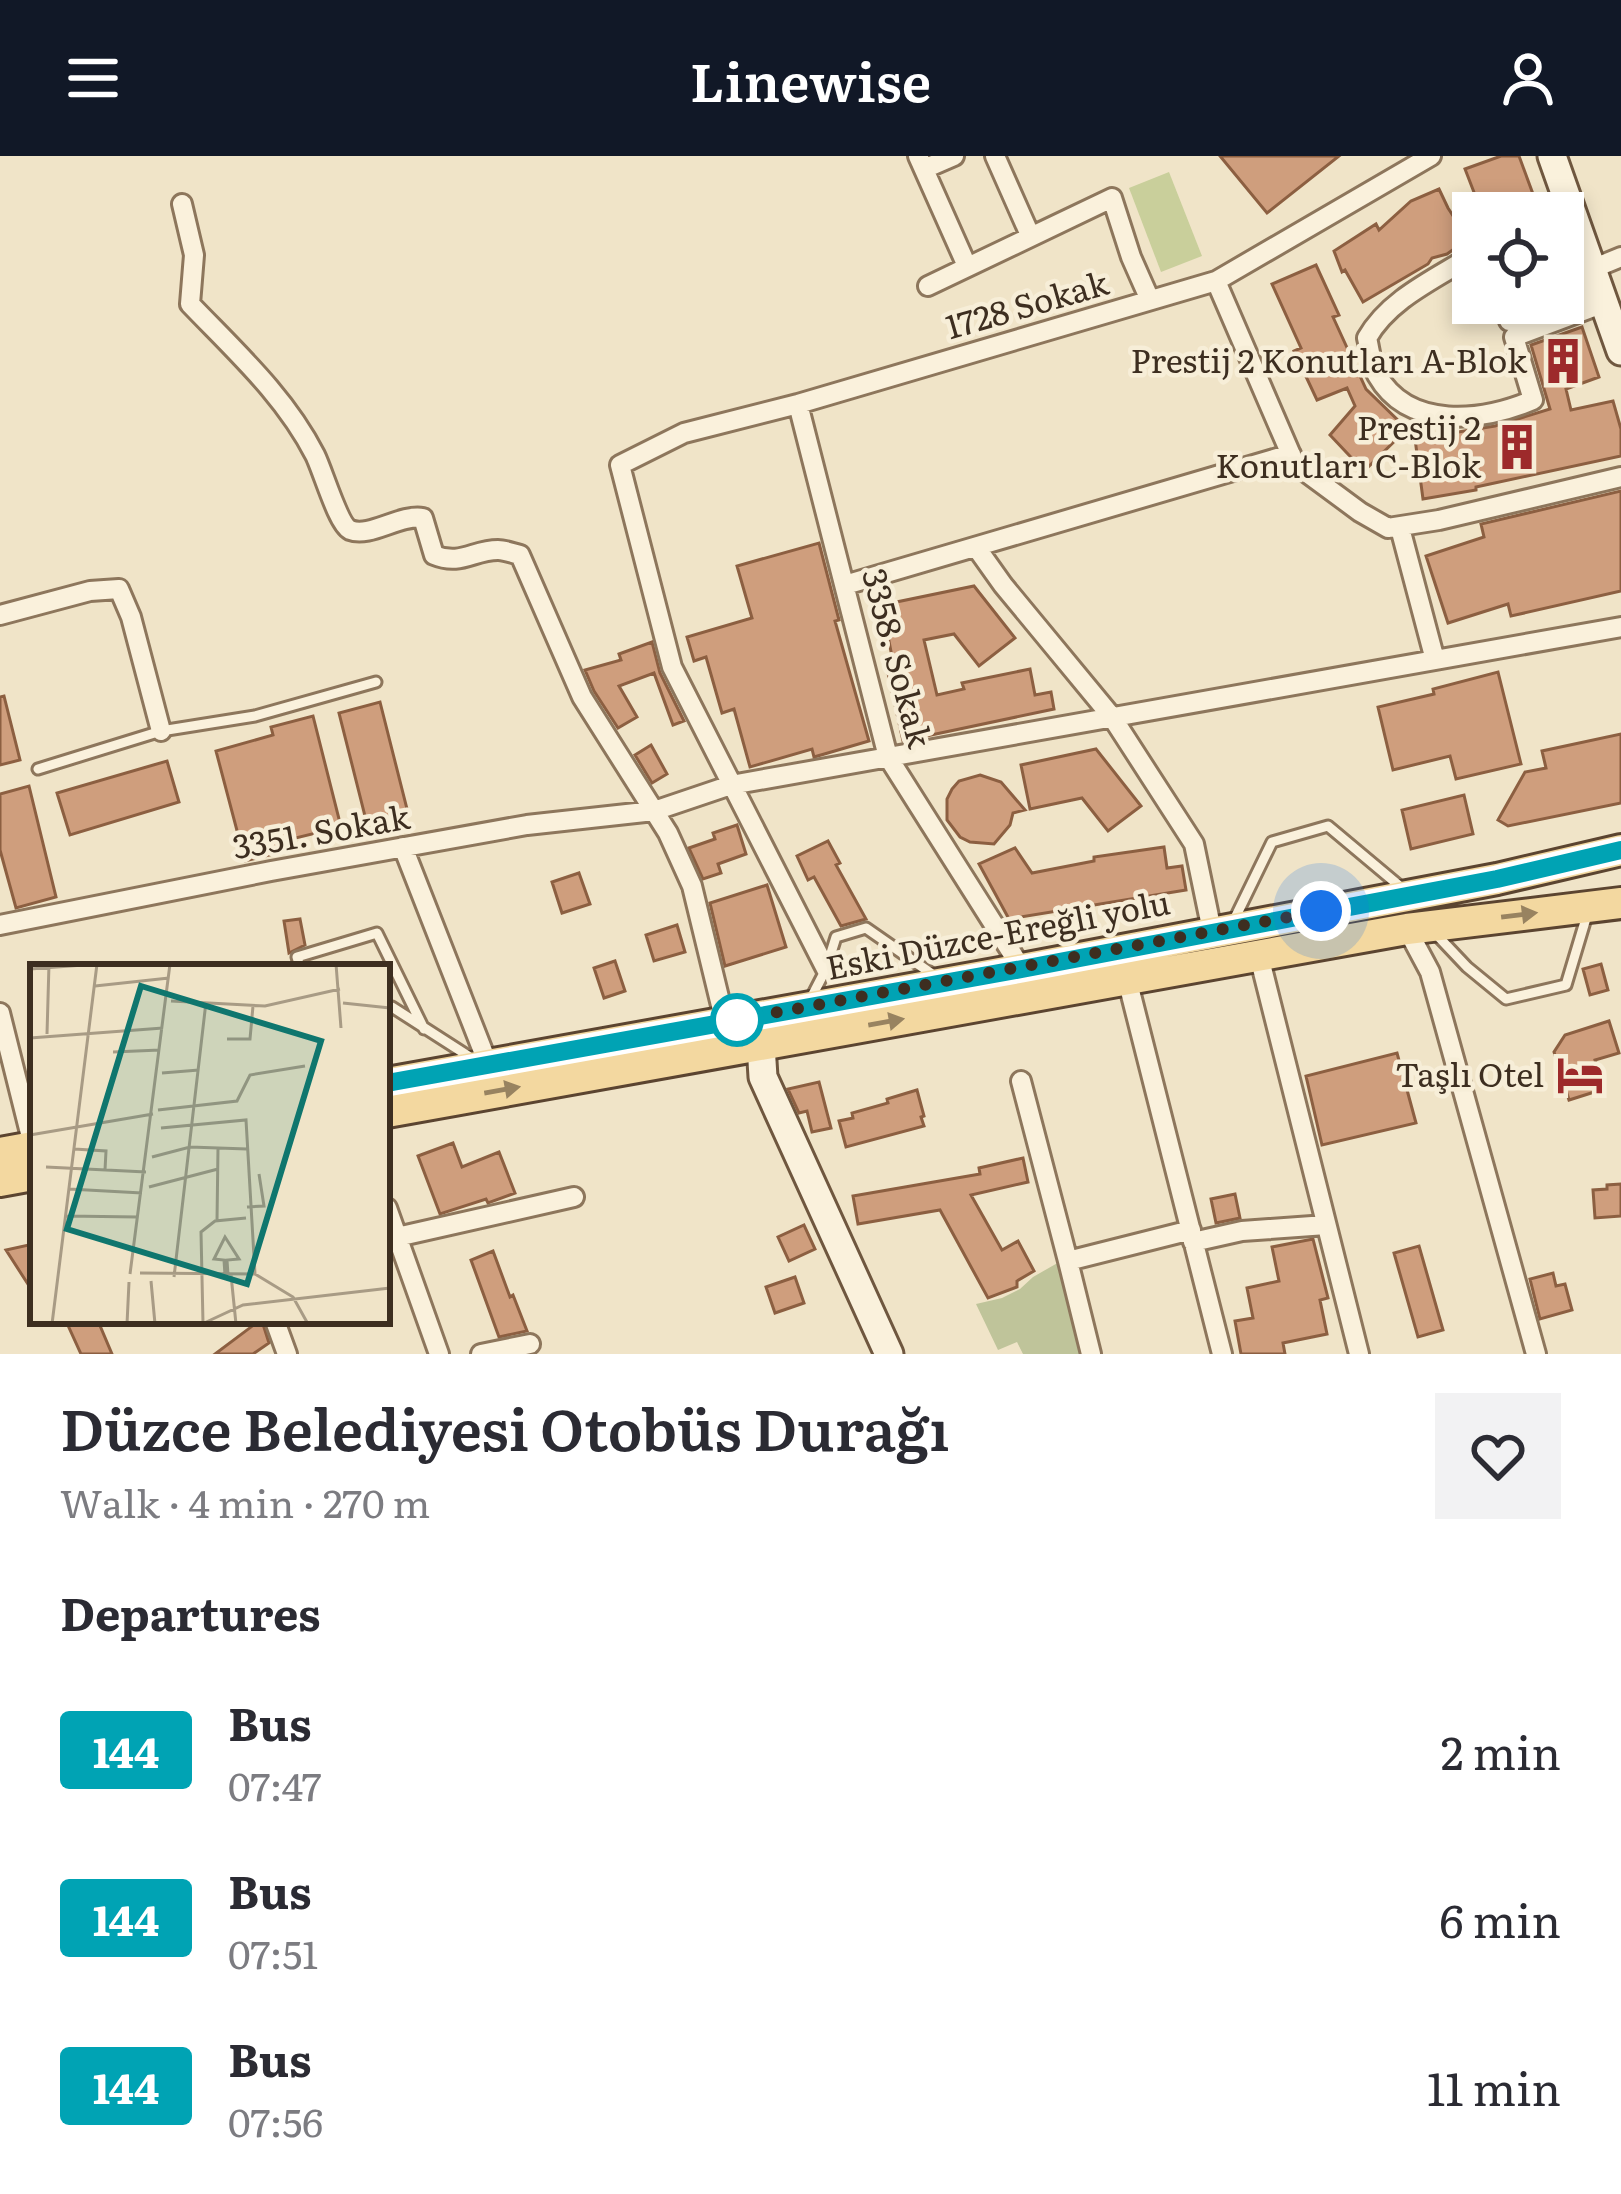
<!DOCTYPE html>
<meta charset="utf-8">
<style>
:root{--surface:#fff;--page:#f2f2f3;--text:#2b2b33;--muted:#7c7c81;--accent:#111827}
body{margin:0;font-family:Literata,serif;background:var(--page);color:var(--text);height:100vh;display:flex;flex-direction:column;font-size:45px;white-space:nowrap}
*{box-sizing:border-box;margin:0}
p{font-size:39px;color:var(--muted)}
.icon{flex:none;width:66px;height:66px;fill:none;stroke:currentColor;stroke-width:2;stroke-linecap:round;stroke-linejoin:round}
.map{position:relative;height:1198px;overflow:hidden}
.side{display:flex;flex-direction:column;background:var(--surface);flex:1}
.side>*{flex:none}
.badge{padding:0 24px;border-radius:9px;font-size:42px;line-height:78px}
.tools{position:absolute;left:1452px;top:36px;display:grid;gap:24px}
.tools a{display:grid;place-items:center;width:132px;height:132px;border-radius:0px;background:var(--surface);box-shadow:0 6px 18px #0003;font-size:60px}
.you{position:absolute;width:60px;height:60px;margin:-30px;border:9px solid #fff;border-radius:50%;background:#1a73e8;box-shadow:0 0 0 18px #1a73e833}
.map>.badge{position:absolute;translate:-50% -50%;box-shadow:0 0 0 6px #fff}
h2{padding:0 60px;font-size:45px;line-height:108px}
.round{display:grid;place-items:center;flex:none;width:126px;height:126px;border-radius:0px;background:var(--page)}
.overview{display:flex;align-items:center;justify-content:space-between;height:204px;padding:0 60px}
h1{font-size:57px;font-weight:600;line-height:90px}
ul{padding:0;list-style:none}
li{display:flex;align-items:center;gap:36px;height:168px;padding:0 60px}
li div{flex:1}
li b{display:block;font-size:45px}
li em{font-style:normal}
li .badge{min-width:132px;font-weight:700;text-align:center}
header{display:flex;justify-content:space-between;align-items:center;height:156px;padding:0 60px;background:var(--accent);color:#fff;font-size:54px;font-weight:600}
.map>svg:first-child{display:block}
</style>
<header><svg class="icon" aria-label="menu" viewBox="0 0 24 24"><path d="M4 6h16M4 12h16M4 18h16"/></svg>Linewise<svg class="icon" aria-label="person" viewBox="0 0 24 24"><circle cx="12" cy="8" r="4"/><path d="M4 21q1-7 8-7t8 7"/></svg></header>
<div class="map">
<svg width="1621" height="1198" viewBox="0 0 1621 1198">
<rect width="100%" height="100%" fill="#f0e4c8"/>
<path fill="#c9cf9b" d="M 1169,16 L 1202,100 L 1161,116 L 1129,32 Z"/>
<path fill="#bfc49a" d="M 1061,1105 L 1084,1198 L 1023,1198 L 1017,1186 L 998,1194 L 976,1148 L 1002,1142 L 1020,1133 L 1033,1121 Z"/>
<path fill="#cf9e7d" stroke="#8c5f41" stroke-width="3" d="M 1220,0 L 1339,0 L 1267,57 Z
M 1501,0 L 1519,0 L 1540,57 L 1482,57 L 1465,13 Z
M 1439,33 L 1448,52 L 1468,83 L 1447,98 L 1432,102 L 1428,108 L 1363,146 L 1345,114 L 1342,116 L 1334,95 L 1376,68 L 1379,74 L 1411,45 Z
M 1316,109 L 1339,159 L 1333,161 L 1366,233 L 1407,273 L 1364,315 L 1330,279 L 1355,250 L 1347,232 L 1317,244 L 1294,195 L 1301,192 L 1272,128 Z
M 1582,171 L 1599,221 L 1566,233 L 1571,254 L 1613,245 L 1621,273 L 1621,300 L 1476,331 L 1476,334 L 1423,343 L 1415,283 L 1495,270 L 1550,253 L 1531,189 Z
M 1621,335 L 1621,435 L 1511,460 L 1508,448 L 1448,467 L 1426,400 L 1484,381 L 1481,368 Z
M 819,387 L 839,464 L 835,465 L 869,585 L 814,601 L 812,593 L 750,611 L 734,553 L 722,557 L 706,501 L 694,505 L 687,481 L 752,462 L 737,410 Z
M 974,430 L 1015,482 L 979,510 L 954,478 L 924,484 L 937,539 L 964,533 L 962,527 L 1030,513 L 1035,539 L 1051,536 L 1054,553 L 903,585 L 886,508 L 893,506 L 882,449 Z
M 652,486 L 660,517 L 684,565 L 673,569 L 654,517 L 619,530 L 637,561 L 618,572 L 594,535 L 585,514 L 621,504 L 619,498 Z
M 1498,516 L 1521,608 L 1456,623 L 1450,600 L 1393,614 L 1378,551 L 1434,538 L 1433,533 Z
M 4,540 L 20,604 L 0,609 L 0,541 Z
M 380,546 L 408,657 L 367,668 L 339,557 Z
M 313,560 L 341,671 L 283,685 L 286,695 L 245,705 L 216,595 L 273,579 L 271,571 Z
M 1621,578 L 1621,647 L 1508,670 L 1498,664 L 1525,616 L 1546,612 L 1542,595 Z
M 651,589 L 667,618 L 652,627 L 635,599 Z
M 1096,593 L 1141,650 L 1108,675 L 1082,642 L 1030,653 L 1021,609 Z
M 167,605 L 179,646 L 70,679 L 57,637 Z
M 980,619 L 1001,626 L 1025,654 L 1013,657 L 1010,669 L 994,688 L 970,686 L 960,681 L 947,664 L 947,643 L 952,633 L 959,625 Z
M 29,630 L 56,741 L 16,752 L 0,694 L 0,638 Z
M 1464,639 L 1473,678 L 1411,693 L 1402,654 Z
M 737,669 L 746,698 L 718,708 L 721,717 L 703,723 L 689,692 L 715,683 L 713,677 Z
M 828,685 L 840,707 L 836,709 L 866,763 L 841,770 L 814,721 L 808,724 L 797,700 Z
M 1164,691 L 1167,712 L 1182,710 L 1186,734 L 1009,763 L 979,708 L 1015,692 L 1032,717 L 1094,705 L 1094,701 Z
M 579,717 L 590,748 L 562,757 L 552,726 Z
M 767,729 L 786,791 L 725,810 L 710,747 Z
M 300,763 L 305,789 L 289,797 L 284,765 Z
M 677,769 L 685,796 L 654,805 L 646,779 Z
M 615,805 L 625,835 L 604,842 L 594,812 Z
M 1601,808 L 1608,834 L 1590,839 L 1583,813 Z
M 1609,865 L 1619,897 L 1595,904 L 1604,933 L 1569,944 L 1554,896 L 1565,879 Z
M 1397,897 L 1416,967 L 1322,989 L 1306,920 Z
M 819,926 L 831,972 L 812,976 L 807,955 L 799,957 L 788,933 Z
M 917,934 L 924,960 L 921,961 L 924,970 L 846,991 L 839,965 L 853,962 L 852,957 L 888,947 L 887,943 Z
M 453,987 L 462,1011 L 499,996 L 515,1037 L 488,1047 L 486,1043 L 440,1058 L 418,1000 Z
M 1023,1002 L 1028,1026 L 971,1039 L 1002,1094 L 1018,1085 L 1034,1115 L 1017,1125 L 1017,1131 L 988,1142 L 940,1054 L 858,1068 L 853,1040 L 980,1018 L 979,1012 Z
M 1621,1028 L 1621,1060 L 1595,1062 L 1593,1034 L 1607,1033 L 1607,1029 Z
M 1235,1038 L 1240,1062 L 1216,1067 L 1211,1043 Z
M 804,1069 L 815,1093 L 789,1105 L 778,1081 Z
M 1313,1083 L 1328,1142 L 1320,1144 L 1327,1178 L 1283,1187 L 1285,1198 L 1241,1198 L 1235,1165 L 1253,1162 L 1247,1132 L 1279,1125 L 1272,1091 Z
M 33,1088 L 33,1136 L 6,1094 Z
M 1419,1090 L 1443,1174 L 1418,1181 L 1394,1097 Z
M 493,1095 L 510,1141 L 513,1139 L 527,1175 L 499,1181 L 471,1104 Z
M 1553,1117 L 1556,1130 L 1565,1128 L 1572,1154 L 1540,1163 L 1530,1123 Z
M 795,1121 L 804,1147 L 775,1157 L 766,1131 Z
M 66,1165 L 98,1165 L 112,1198 L 81,1198 Z
M 259,1165 L 262,1165 L 269,1187 L 253,1198 L 215,1198 Z"/>
<g fill="none" stroke-linecap="round" stroke-linejoin="round">
<defs>
<path id="lane" d="M 38,613 L 161,575 L 255,560 L 376,526
M 1234,764 L 1272,686 L 1328,670 L 1402,732
M 1433,775 L 1467,811 L 1506,843 L 1566,829 L 1587,759
M 300,811 L 297,801 L 377,777 L 424,873
M 811,842 L 826,813 L 836,781 L 866,772 L 935,820
M 387,852 L 392,851 L 473,903"/>
<path id="street" d="M 918,0 L 967,110
M 995,0 L 1030,79
M 924,13 L 954,0
M 182,48 L 194,99 L 190,148 C 235,195 285,240 315,299 C 323,315 338,368 350,374 C 370,382 400,358 423,362 L 434,399 C 461,410 473,394 498,394 C 505,394 512,397 520,399 L 582,541 L 668,677 L 692,730 L 725,866
M 1473,99 C 1435,123 1389,143 1367,182 C 1370,194 1371,209 1377,219 C 1409,275 1483,265 1533,244 L 1514,181 L 1604,147
M 1592,113 L 1621,101
M 1216,125 L 1295,308 L 1360,356 L 1388,372 L 1439,364 L 1621,321
M 928,130 L 1112,42 L 1131,101 L 1150,144
M 1563,145 L 1599,132
M 1502,147 L 1509,165 L 1558,147
M 798,248 L 888,601 L 1022,813
M 1400,372 L 1435,504
M 976,391 L 1003,429 L 1112,561 L 1194,688 L 1212,775
M 845,429 L 1291,298
M 0,459 L 90,435 L 119,433 L 131,461 L 161,575
M 403,691 L 488,908
M 0,769 L 271,715 L 527,669 L 654,655 L 731,629 L 1621,471
M 1407,773 L 1430,816 L 1536,1198
M 1259,800 L 1359,1198
M 826,813 L 672,511 L 620,309 L 684,277 L 798,248 L 1216,125 L 1431,0
M 1127,823 L 1222,1198
M 0,857 L 33,989
M 1021,925 L 1068,1105
M 387,1052 L 439,1198
M 397,1081 L 574,1041
M 1193,1086 L 1242,1075 L 1326,1069
M 275,1165 L 287,1198
M 481,1198 L 530,1188
M 1091,1198 L 1068,1105 L 1191,1074"/>
<path id="secondary" d="M 1552,0 L 1621,195
M 761,889 L 763,921 L 889,1198"/>
<path id="primary" d="M 387,927 L 1022,813 L 1497,723 L 1621,694
M 387,956 L 1407,773 L 1621,747
M 0,997 L 33,991
M 0,1025 L 33,1019"/>
</defs>
<use href="#lane" stroke="#8d765c" stroke-width="15"/>
<use href="#street" stroke="#8d765c" stroke-width="24"/>
<use href="#secondary" stroke="#6f573f" stroke-width="33"/>
<use href="#primary" stroke="#5b4430" stroke-width="36"/>
<use href="#lane" stroke="#faf1dc" stroke-width="9"/>
<use href="#street" stroke="#faf1dc" stroke-width="18"/>
<use href="#secondary" stroke="#faf1dc" stroke-width="27"/>
<use href="#primary" stroke="#f3d8a0" stroke-width="30"/>
</g>
<defs><path id="oneway-solid" d="M-6-.8H1V-3.2L6.5 0L1 3.2V.8H-6Z" transform="scale(3)"/></defs>
<g fill="#988360">
<use href="#oneway-solid" transform="translate(1519 759) rotate(-7)"/>
<use href="#oneway-solid" transform="translate(886 866) rotate(-10)"/>
<use href="#oneway-solid" transform="translate(502 934) rotate(-10)"/>
</g>
<g fill="none" stroke-linecap="round" stroke-linejoin="round">
<defs>
<path id="line" d="M 387,927 L 1022,813 L 1497,723 L 1621,694"/>
</defs>
<use href="#line" stroke="#fff" stroke-width="27"/>
<use href="#line" stroke="#00a3b4" stroke-width="18"/>
<path stroke="#3d2e20" stroke-width="12" stroke-dasharray="0 21.6" d="M 737,864 L 725,866 L 1321,755"/>
</g>
<defs>
<symbol id="building-bare" viewBox="-9 -9 18 18"><path d="M-4-6H4V6H1V3H-1V6H-4ZM-2.5-4.3h1.7v1.8h-1.7ZM.8-4.3h1.7v1.8H.8ZM-2.5-1h1.7V.8h-1.7ZM.8-1h1.7V.8H.8Z" fill="#9d2a2b" stroke="#f7eed8" stroke-width="2.5" paint-order="stroke"/></symbol>
<symbol id="hotel-bare" viewBox="-9 -9 18 18"><path d="M-6-4.5h1.5V1H6V5H4.5V3h-9V5H-6ZM-4 0a1.8 1.8 0 1 1 3.6 0ZM.5 0V-2.5h3Q6-2.5 6 0Z" fill="#9d2a2b" stroke="#f7eed8" stroke-width="2.5" paint-order="stroke"/></symbol>
</defs>
<g fill-rule="evenodd">
<use href="#building-bare" x="1530" y="172" width="66" height="66"/>
<use href="#building-bare" x="1484" y="258" width="66" height="66"/>
<use href="#hotel-bare" x="1547" y="886" width="66" height="66"/>
</g>
<circle fill="#fff" stroke="#00a3b4" stroke-width="6" cx="737" cy="864" r="24"/>
<g text-anchor="middle" stroke-width="9" stroke-linejoin="round" paint-order="stroke">
<g font-size="33" fill="#3d2e20" stroke="#f7eed8">
<text transform="translate(1027 149) rotate(-16)" y="12">1728 Sokak</text>
<text transform="translate(897 502) rotate(75)" y="12">3358. Sokak</text>
<text transform="translate(321 676) rotate(-10)" y="12">3351. Sokak</text>
<text transform="translate(998 779) rotate(-11)" y="12">Eski Düzce-Ereğli yolu</text>
</g>
<g font-size="33" fill="#3d2e20" stroke="#f7eed8" text-anchor="end">
<text x="1527" y="217">Prestij 2 Konutları A-Blok</text>
<text x="1481" y="284">Prestij 2<tspan x="1481" dy="38">Konutları C-Blok</tspan></text>
<text x="1544" y="931">Taşlı Otel</text>
</g>
</g>
<g transform="translate(30 808)">
<rect width="360" height="360" fill="#f0e4c8"/>
<path fill="none" stroke="#a89b85" stroke-width="3" d="M 306,0 L 311,64M 0,5 L 67,0M 65,22 L 139,14M 141,37 L 235,42 L 310,25M 313,39 L 360,44M 17,70 L 19,0M 0,74 L 133,64M 197,75 L 220,75 L 223,42M 83,88 L 130,86M 132,109 L 169,106M 128,146 L 207,137 L 220,111 L 275,102M 131,164 L 216,156 L 225,310M 0,171 L 123,150M 44,185 L 76,187 L 75,206M 122,193 L 160,183 L 217,185M 16,203 L 116,208M 119,223 L 188,205M 39,225 L 112,229M 217,243 L 234,242 L 229,210M 36,252 L 108,253M 187,257 L 188,184M 110,309 L 225,310 L 263,333 L 278,360M 100,310 L 140,0M 195,311 L 194,296 L 184,295 L 195,273 L 209,295 L 197,296 L 198,311M 201,311 L 206,360M 144,313 L 176,38M 121,317 L 125,360M 173,359 L 171,268 L 185,257 L 216,254M 22,360 L 67,0M 97,360 L 99,318M 172,360 L 213,341 L 360,324"/>
<path fill="#0f766e" fill-opacity="0.15" stroke="#0f766e" stroke-width="6" d="M 111,22 L 291,77 L 217,320 L 37,265 Z"/>
<rect width="360" height="360" fill="none" stroke="#3d2e20" stroke-width="6"/>
</g>
</svg>
<div class="tools">
<a><svg class="icon" aria-label="locate" viewBox="0 0 24 24"><circle cx="12" cy="12" r="6"/><path d="M12 2v4M12 18v4M2 12h4M18 12h4"/></svg></a>
</div>
<div class="you" style="left:1321px;top:755px"></div>
</div>
<section class="side">
<div class="overview"><div><h1>Düzce Belediyesi Otobüs Durağı</h1><p>Walk · 4 min · 270 m</p></div><a class="round"><svg class="icon" aria-label="heart" viewBox="0 0 24 24"><path d="M12 20l-8-8c-3-5 5-10 8-4 3-6 11-1 8 4z"/></svg></a></div>
<h2>Departures</h2>
<ul>
<li><span class="badge" style="background:#00a3b4;color:#fff">144</span><div><b>Bus</b><p>07:47</p></div><em>2 min</em></li>
<li><span class="badge" style="background:#00a3b4;color:#fff">144</span><div><b>Bus</b><p>07:51</p></div><em>6 min</em></li>
<li><span class="badge" style="background:#00a3b4;color:#fff">144</span><div><b>Bus</b><p>07:56</p></div><em>11 min</em></li>
</ul>
</section>
